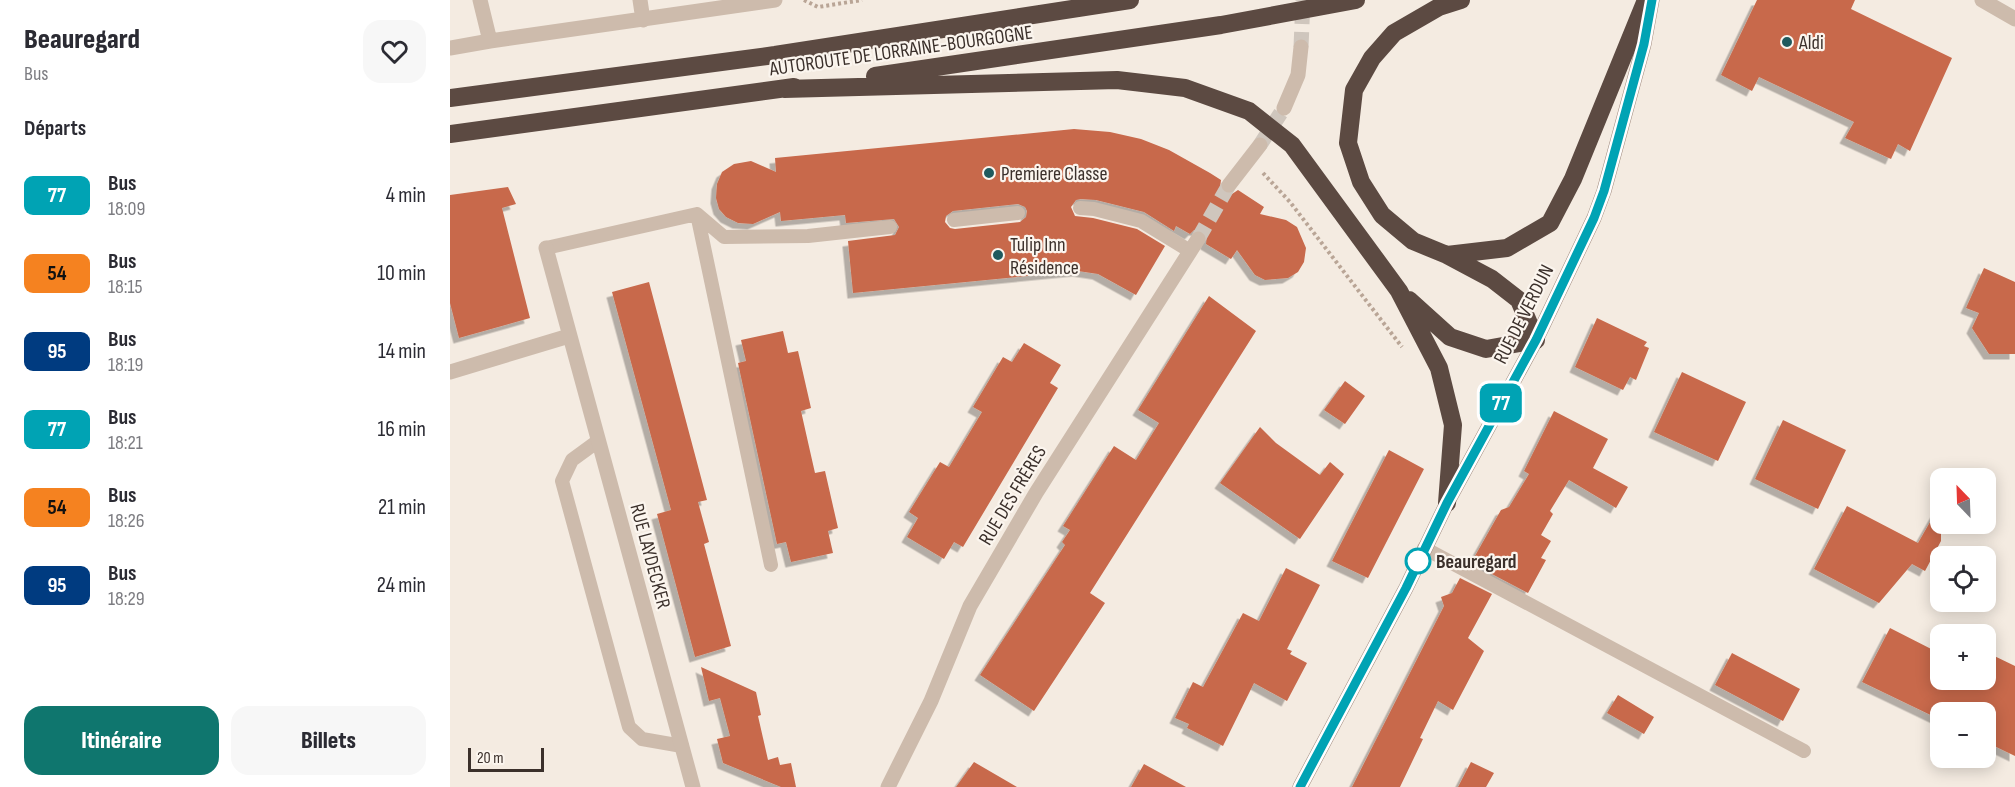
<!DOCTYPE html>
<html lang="fr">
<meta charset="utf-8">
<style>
:root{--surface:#fff;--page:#f7f7f7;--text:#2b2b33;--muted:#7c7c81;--accent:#0f766e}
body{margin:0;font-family:"Sofia Sans Condensed",sans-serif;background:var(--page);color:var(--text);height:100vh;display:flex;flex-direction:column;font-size:22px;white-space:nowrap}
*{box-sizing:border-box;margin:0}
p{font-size:20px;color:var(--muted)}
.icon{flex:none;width:33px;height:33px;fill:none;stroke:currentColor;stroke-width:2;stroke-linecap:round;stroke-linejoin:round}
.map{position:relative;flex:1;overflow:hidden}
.side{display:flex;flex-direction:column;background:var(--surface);width:450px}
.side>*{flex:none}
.badge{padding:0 12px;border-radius:9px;font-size:21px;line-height:39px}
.needle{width:39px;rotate:337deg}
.tools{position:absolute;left:1480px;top:468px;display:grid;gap:12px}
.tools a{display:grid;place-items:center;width:66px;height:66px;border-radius:12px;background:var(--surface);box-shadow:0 3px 15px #0003;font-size:30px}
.scale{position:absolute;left:18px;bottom:15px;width:76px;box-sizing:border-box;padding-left:6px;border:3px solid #3b302b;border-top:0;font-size:16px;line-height:21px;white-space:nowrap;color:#3b302b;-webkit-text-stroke:4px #fbf5ee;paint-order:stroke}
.map>.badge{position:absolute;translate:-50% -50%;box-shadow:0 0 0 3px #fff}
h2{padding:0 24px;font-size:22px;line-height:54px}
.round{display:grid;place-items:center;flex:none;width:63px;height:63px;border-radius:18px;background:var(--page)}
.head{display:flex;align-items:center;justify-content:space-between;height:102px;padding:0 24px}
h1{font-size:28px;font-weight:800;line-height:45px}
.cta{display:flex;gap:12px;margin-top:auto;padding:12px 24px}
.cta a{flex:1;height:69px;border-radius:18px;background:var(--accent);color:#fff;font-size:24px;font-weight:800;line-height:69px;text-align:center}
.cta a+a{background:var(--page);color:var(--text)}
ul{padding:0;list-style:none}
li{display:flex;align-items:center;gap:18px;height:78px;padding:0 24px}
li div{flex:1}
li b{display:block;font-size:22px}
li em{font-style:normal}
li .badge{min-width:66px;font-weight:700;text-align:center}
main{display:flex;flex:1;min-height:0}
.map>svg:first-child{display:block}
</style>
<main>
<section class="side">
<div class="head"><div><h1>Beauregard</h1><p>Bus</p></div><a class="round"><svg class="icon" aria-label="heart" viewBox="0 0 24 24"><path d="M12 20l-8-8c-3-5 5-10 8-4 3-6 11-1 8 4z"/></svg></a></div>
<h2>Départs</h2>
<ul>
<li><span class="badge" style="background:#00a3b4;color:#fff">77</span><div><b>Bus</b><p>18:09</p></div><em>4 min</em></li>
<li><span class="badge" style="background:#f58220;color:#111">54</span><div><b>Bus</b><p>18:15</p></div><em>10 min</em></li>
<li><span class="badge" style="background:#003b80;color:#fff">95</span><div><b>Bus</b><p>18:19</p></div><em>14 min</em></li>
<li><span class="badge" style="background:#00a3b4;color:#fff">77</span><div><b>Bus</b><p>18:21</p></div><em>16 min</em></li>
<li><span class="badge" style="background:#f58220;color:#111">54</span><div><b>Bus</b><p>18:26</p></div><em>21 min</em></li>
<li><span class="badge" style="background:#003b80;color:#fff">95</span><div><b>Bus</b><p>18:29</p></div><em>24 min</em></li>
</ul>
<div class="cta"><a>Itinéraire</a><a>Billets</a></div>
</section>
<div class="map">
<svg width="1565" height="787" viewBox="0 0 1565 787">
<defs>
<filter id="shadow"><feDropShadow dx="-5.5" dy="5.5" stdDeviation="0" flood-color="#0004"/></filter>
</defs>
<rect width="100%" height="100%" fill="#f4ebe1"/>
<path fill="#c8694b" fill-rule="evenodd" filter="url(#shadow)" d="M 1307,0 L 1405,0 L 1401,9 L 1502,58 L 1460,151 L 1448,144 L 1441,159 L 1395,138 L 1404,122 L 1309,77 L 1302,91 L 1271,75 Z
M 624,129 L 660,132 L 691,139 L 719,150 L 760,173 L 771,180 L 770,188 L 774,193 L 782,194 L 788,190 L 814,207 L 810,214 L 836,220 L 847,227 L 856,248 L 854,262 L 848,272 L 838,278 L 815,280 L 805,275 L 787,250 L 781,259 L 756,244 L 757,235 L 753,231 L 744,230 L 740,234 L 726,226 L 724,231 L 694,212 L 646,200 L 631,199 L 626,200 L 621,207 L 625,216 L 643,218 L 687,229 L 715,246 L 686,295 L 648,274 L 628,271 L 403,293 L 398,241 L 445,235 L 449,227 L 444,219 L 396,223 L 395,215 L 331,221 L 330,212 L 303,224 L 288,223 L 276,217 L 269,209 L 266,198 L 267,184 L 272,172 L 284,164 L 301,161 L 326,172 L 325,158 ZM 568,204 L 575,207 L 577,211 L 576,217 L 570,222 L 505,229 L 500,228 L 495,222 L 496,216 L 503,211 Z
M 58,187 L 66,204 L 52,208 L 80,318 L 9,338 L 0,303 L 0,195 Z
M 1534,268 L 1565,282 L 1565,354 L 1539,354 L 1522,328 L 1529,313 L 1516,308 Z
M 199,282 L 257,500 L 248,502 L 259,542 L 254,544 L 281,646 L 245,657 L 207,514 L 221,510 L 162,292 Z
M 759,296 L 806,331 L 640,593 L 655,603 L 584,711 L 530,675 L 615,545 L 612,542 L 620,530 L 613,526 L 664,446 L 686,460 L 709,423 L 688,410 Z
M 1147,318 L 1197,342 L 1194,346 L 1199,348 L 1186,380 L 1180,377 L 1173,390 L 1125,367 Z
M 333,331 L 338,353 L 348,351 L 361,408 L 351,411 L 360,451 L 365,473 L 375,471 L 388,528 L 378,531 L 383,553 L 341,562 L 336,542 L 327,544 L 288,363 L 296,361 L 291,340 Z
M 574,343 L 611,365 L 600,383 L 608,388 L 513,547 L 504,542 L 494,559 L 457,537 L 468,518 L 459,512 L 490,462 L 499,467 L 532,412 L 523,407 L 553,357 L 562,362 Z
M 1232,372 L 1296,402 L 1268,461 L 1204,432 Z
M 895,381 L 915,396 L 895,424 L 874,410 Z
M 1104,411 L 1158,439 L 1143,468 L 1178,487 L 1166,508 L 1119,480 L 1100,511 L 1103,514 L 1091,535 L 1101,541 L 1091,558 L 1096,560 L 1078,593 L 1021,563 L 1051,510 L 1059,507 L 1079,474 L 1074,471 Z
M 1333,420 L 1396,450 L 1368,509 L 1305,479 Z
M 810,427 L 826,443 L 870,475 L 880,462 L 894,474 L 850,539 L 770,483 Z
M 939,450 L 974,469 L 918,578 L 882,561 Z
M 1491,503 L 1491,541 L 1475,571 L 1462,564 L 1429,603 L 1364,569 L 1397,506 L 1468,543 Z
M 836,568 L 870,585 L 837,649 L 842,651 L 840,654 L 857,663 L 837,701 L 804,683 L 773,746 L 737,728 L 739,724 L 725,718 L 743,682 L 753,687 L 793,613 L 809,621 Z
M 1010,578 L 1042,594 L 1018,638 L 1034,651 L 1003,710 L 988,701 L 970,738 L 973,739 L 950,787 L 902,787 L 991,612 L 994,606 L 991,597 L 1002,593 Z
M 1440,628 L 1491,654 L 1491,680 L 1536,680 L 1536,652 L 1565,666 L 1565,756 L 1536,742 L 1536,712 L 1491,712 L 1491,720 L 1412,682 Z
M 1282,653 L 1350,689 L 1333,721 L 1265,685 Z
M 251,667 L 306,692 L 311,715 L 308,716 L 318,760 L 328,757 L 330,765 L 341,763 L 346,787 L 331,787 L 273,763 L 267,739 L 280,736 L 270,698 L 259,701 Z
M 1168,695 L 1204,717 L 1194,734 L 1157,713 Z
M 524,762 L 567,787 L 506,787 Z
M 1021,762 L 1044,773 L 1036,787 L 1008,787 Z
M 694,764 L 736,787 L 681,787 Z"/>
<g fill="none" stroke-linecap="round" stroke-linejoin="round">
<path stroke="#cfc6bd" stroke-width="15" stroke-dasharray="15 8" stroke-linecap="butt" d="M 851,47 L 853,0
M 810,145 L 834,108
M 748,239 L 779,185"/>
<path stroke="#b9a596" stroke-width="4" stroke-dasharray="3 3" stroke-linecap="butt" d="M 354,0 L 368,7 L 412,0
M 813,173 L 840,202 L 952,347"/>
<path stroke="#cdbbac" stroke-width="14" d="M 630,208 L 644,209 L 691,221 L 740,251
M 247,214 L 321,565
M 504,220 L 568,213
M 96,248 L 247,214 L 274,237 L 358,236 L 440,227
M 148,441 L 122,460 L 112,481 L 179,727 L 192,739 L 232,746
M 974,548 L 1354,751"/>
<path stroke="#cdbbac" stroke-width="15" d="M 30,0 L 40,41
M 190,0 L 193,20
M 1532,0 L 1565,19
M 0,48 L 40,41 L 325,0
M 834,108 L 848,75 L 851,47
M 779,185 L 810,145
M 96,248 L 243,787
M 0,372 L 119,336
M 438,787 L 481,701 L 520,606 L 586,493 L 748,239"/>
<path stroke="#a18a7d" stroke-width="15" d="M 850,787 L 956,588 L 997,503 L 1086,340 L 1144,218 L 1154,191 L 1194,44 L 1202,0"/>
<path stroke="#5c4a42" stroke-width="18" d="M 425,76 L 771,25 L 906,0
M 334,89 L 667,80 L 735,88 L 799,111 L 842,145 L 949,291 L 989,368 L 1003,425 L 997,503
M 0,98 L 325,55 L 680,0
M 0,134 L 344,87
M 997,255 L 1057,248 L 1100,223 L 1123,179 L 1196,0
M 959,300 L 1000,337 L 1036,349 L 1086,340 L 1069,300 L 1042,279 L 997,255 L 963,241 L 932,215 L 911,182 L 898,143 L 904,90 L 922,58 L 944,33 L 989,7 L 1011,0"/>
</g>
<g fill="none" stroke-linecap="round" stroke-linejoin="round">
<defs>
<path id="line" d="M 850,787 L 956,588 L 997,503 L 1086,340 L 1144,218 L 1154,191 L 1194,44 L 1202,0"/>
</defs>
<use href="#line" stroke="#fff" stroke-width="14"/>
<use href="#line" stroke="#00a3b4" stroke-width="9"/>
</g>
<g fill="#1f5a5e" stroke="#fbf5ee" stroke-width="2">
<circle cx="1337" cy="42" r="6"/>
<circle cx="539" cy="173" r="6"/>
<circle cx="548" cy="255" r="6"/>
</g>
<circle fill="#fff" stroke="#00a3b4" stroke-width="3" cx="968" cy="561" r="12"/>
<g text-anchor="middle" stroke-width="4.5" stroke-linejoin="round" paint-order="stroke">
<g font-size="20" fill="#3b302b" stroke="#fbf5ee" text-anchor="start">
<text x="1349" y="49">Aldi</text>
<text x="551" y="180">Premiere Classe</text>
<text x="560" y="251">Tulip Inn<tspan x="560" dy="23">Résidence</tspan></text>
</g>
<g font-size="20" fill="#3b302b" stroke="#fbf5ee">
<text transform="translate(451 50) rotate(-8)" y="7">AUTOROUTE DE LORRAINE-BOURGOGNE</text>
<text transform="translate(1073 314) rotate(-63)" y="7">RUE DE VERDUN</text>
<text transform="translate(562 495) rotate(-59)" y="7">RUE DES FRÈRES</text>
<text transform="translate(201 556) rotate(75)" y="7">RUE LAYDECKER</text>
</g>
<g font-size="20" font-weight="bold" fill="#3b302b" stroke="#fbf5ee" text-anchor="start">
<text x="986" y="568">Beauregard</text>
</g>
</g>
</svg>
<div class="tools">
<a><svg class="needle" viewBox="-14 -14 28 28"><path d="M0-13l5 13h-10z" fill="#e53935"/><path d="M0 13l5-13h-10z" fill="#7c7c81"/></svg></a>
<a><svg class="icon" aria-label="locate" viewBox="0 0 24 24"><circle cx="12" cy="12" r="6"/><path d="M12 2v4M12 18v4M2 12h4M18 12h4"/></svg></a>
<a>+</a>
<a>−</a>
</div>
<div class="scale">20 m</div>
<b class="badge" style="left:1051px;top:403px;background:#00a3b4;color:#fff">77</b>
</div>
</main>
